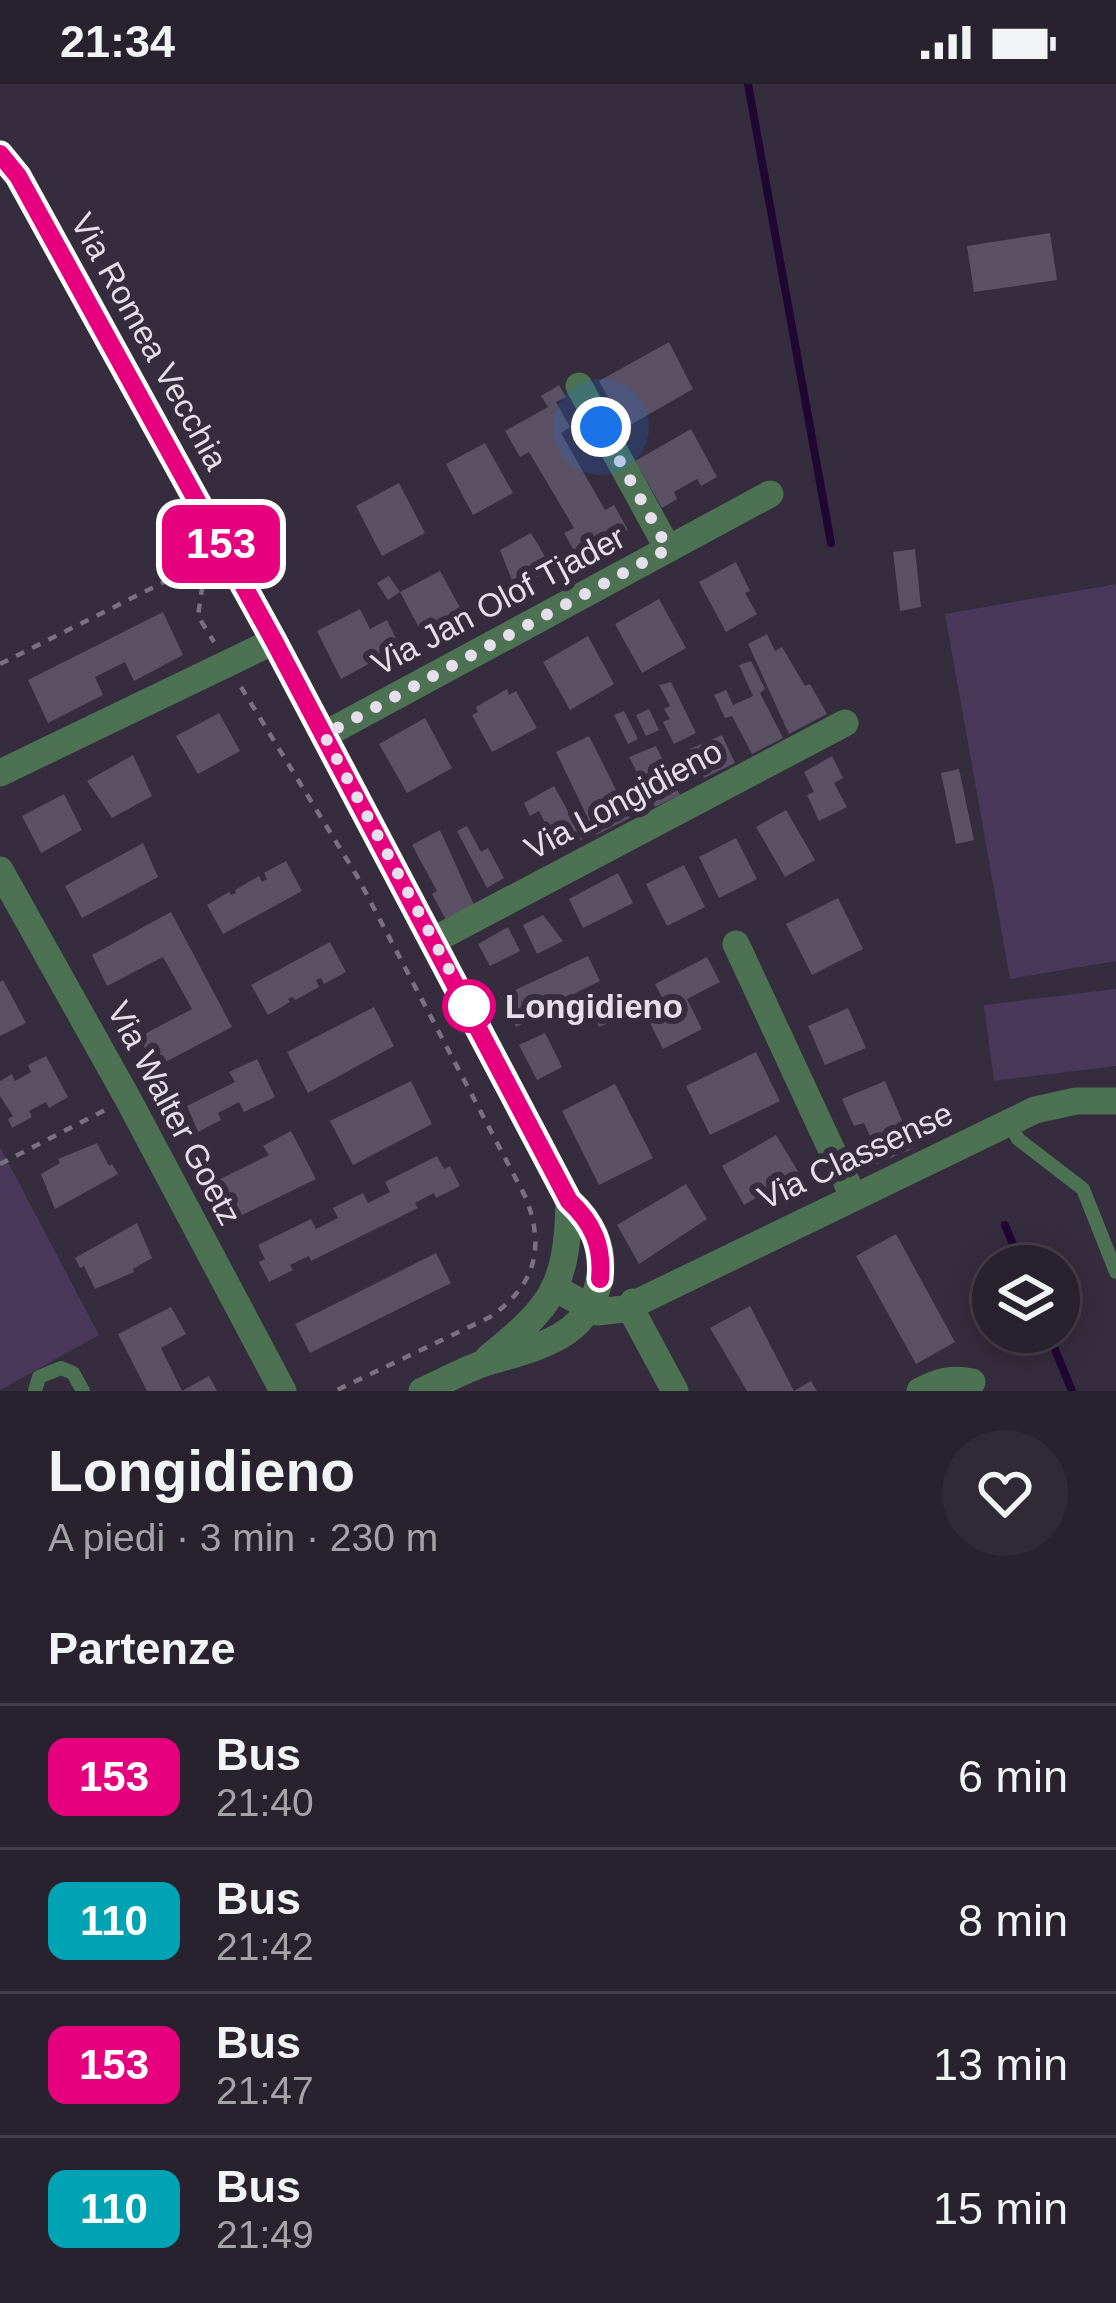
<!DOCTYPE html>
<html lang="it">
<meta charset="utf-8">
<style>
:root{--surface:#28212e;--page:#302936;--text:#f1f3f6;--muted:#a5a3aa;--line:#443e4a}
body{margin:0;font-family:Helvetica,sans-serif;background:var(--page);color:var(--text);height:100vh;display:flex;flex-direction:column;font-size:45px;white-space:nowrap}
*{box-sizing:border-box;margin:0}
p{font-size:39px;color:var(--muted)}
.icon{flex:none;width:66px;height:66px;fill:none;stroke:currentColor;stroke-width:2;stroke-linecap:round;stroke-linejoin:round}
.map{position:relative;height:1307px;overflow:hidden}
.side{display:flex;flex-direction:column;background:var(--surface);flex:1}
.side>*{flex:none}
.badge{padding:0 24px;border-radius:18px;font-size:42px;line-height:78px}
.tools{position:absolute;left:972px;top:1161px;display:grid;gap:24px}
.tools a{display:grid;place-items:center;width:108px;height:108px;border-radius:50%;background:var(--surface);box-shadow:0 6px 30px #0003,0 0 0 3px var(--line);font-size:60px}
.you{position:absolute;width:60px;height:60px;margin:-30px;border:9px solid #fff;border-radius:50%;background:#1a73e8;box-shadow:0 0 0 18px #1a73e833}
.map>.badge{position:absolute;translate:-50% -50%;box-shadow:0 0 0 6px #fff}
h2{padding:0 48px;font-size:45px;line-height:108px}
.round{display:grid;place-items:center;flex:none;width:126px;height:126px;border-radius:63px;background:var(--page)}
.overview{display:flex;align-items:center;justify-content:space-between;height:204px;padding:0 48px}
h1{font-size:57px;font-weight:600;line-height:90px}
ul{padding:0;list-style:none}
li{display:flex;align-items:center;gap:36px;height:144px;padding:0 48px;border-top:3px solid var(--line)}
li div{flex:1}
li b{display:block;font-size:45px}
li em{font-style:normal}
li .badge{min-width:132px;font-weight:700;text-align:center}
.status{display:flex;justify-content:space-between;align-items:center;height:84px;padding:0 60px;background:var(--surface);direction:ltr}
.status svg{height:33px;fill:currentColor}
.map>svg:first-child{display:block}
</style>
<div class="status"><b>21:34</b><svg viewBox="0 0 49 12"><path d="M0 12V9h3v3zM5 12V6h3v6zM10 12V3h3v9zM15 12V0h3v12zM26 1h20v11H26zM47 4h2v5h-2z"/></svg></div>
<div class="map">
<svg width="1116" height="1307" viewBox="0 0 1116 1307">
<rect width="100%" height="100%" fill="#352c3d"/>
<path fill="#4a385a" d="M 1116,500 L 1116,877 L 1010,895 L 945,530 Z
M 1116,905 L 1116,982 L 994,997 L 984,921 Z
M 0,1063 L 99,1251 L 0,1306 Z"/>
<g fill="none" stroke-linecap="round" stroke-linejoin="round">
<path stroke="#200732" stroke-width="8" d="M 748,0 L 831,459
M 1005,1141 L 1022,1182
M 1048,1248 L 1072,1307"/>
</g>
<path fill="#5a5164" d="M 1050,149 L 1057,196 L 974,208 L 967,162 Z
M 669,258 L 693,305 L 625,344 L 599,297 Z
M 559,301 L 566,313 L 556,318 L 570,343 L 561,349 L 605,426 L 614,421 L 628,446 L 578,474 L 564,449 L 574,444 L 529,368 L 520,373 L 505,347 L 548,323 L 541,312 Z
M 691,345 L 717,393 L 701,402 L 697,395 L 674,408 L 677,415 L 662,424 L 635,377 Z
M 485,359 L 513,409 L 473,431 L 446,380 Z
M 399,399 L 425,449 L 382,472 L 356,422 Z
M 531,449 L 552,484 L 532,496 L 529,491 L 513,499 L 500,466 Z
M 915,465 L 921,523 L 900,527 L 893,468 Z
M 736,478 L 750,507 L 745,509 L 757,530 L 726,548 L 699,498 Z
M 440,487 L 463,529 L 423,551 L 400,508 Z
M 389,492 L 400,508 L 388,516 L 377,499 Z
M 659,515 L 686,564 L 642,589 L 615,540 Z
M 360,525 L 370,545 L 387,536 L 400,563 L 341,595 L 317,547 Z
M 163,528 L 183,571 L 134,597 L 125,578 L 95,593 L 103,611 L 48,639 L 28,596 Z
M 767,550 L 775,567 L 782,563 L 805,602 L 810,600 L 827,630 L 789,650 L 748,560 Z
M 588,552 L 614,600 L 570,626 L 543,578 Z
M 751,577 L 765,605 L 760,609 L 783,654 L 752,670 L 732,632 L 725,634 L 714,611 L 726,606 L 733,621 L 753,612 L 739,581 Z
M 671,598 L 696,649 L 674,660 L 663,638 L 670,635 L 664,625 L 670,622 L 659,601 Z
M 507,605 L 509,611 L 516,607 L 537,644 L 492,668 L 472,631 L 478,628 L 476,623 Z
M 649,625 L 659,646 L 646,652 L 636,631 Z
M 624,627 L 638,655 L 628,660 L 614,631 Z
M 219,629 L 240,667 L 198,690 L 176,652 Z
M 425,634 L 452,684 L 407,709 L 379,660 Z
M 722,651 L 735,679 L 704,694 L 690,665 Z
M 589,652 L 630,734 L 596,751 L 556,668 Z
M 656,662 L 680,711 L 655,723 L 629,673 Z
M 133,671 L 152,712 L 112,734 L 87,697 Z
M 832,672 L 843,694 L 834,699 L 847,723 L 819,737 L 807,711 L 814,708 L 804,688 Z
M 959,685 L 974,756 L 956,760 L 941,689 Z
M 554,702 L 583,755 L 559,767 L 539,727 L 530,732 L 524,719 Z
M 64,710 L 82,746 L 41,769 L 22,732 Z
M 786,726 L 815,776 L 785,793 L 756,743 Z
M 467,742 L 481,768 L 488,764 L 504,794 L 487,804 L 457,747 Z
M 440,746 L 474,821 L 446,836 L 432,810 L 437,807 L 412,761 Z
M 736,754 L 757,795 L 719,814 L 699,773 Z
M 143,759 L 158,793 L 82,834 L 65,802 Z
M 286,777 L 302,807 L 223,850 L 207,821 L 229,808 L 231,811 L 236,809 L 235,806 L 259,792 L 262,798 L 267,795 L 264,789 Z
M 684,781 L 705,823 L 667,842 L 646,800 Z
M 618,789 L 633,819 L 583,844 L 569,815 Z
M 838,814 L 863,865 L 812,891 L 786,840 Z
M 171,828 L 232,943 L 154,984 L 139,953 L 192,925 L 163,873 L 107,902 L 92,871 Z
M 543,831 L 563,857 L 537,870 L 523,841 Z
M 508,843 L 520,867 L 490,882 L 478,860 Z
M 330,858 L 346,888 L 324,900 L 321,894 L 316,896 L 319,903 L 295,916 L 293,913 L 288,915 L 290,918 L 268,931 L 251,901 Z
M 588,872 L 600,897 L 539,927 L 540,931 L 516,943 L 500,913 Z
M 707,873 L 720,898 L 687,915 L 702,945 L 663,965 L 648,935 L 668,925 L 655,900 Z
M 3,896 L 26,939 L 0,952 L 0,898 Z
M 607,920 L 615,936 L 599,943 L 592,927 Z
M 374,923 L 394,962 L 308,1009 L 287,968 Z
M 848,924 L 866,964 L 825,981 L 808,942 Z
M 545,949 L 562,983 L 537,996 L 519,961 Z
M 756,968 L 780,1017 L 710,1051 L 686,1002 Z
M 46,972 L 68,1013 L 49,1024 L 46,1018 L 29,1027 L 32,1033 L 12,1044 L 8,1035 L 13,1032 L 0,1012 L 0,997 L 12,990 L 15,997 L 31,988 L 28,981 Z
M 257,975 L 275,1013 L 244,1028 L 239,1018 L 218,1029 L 221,1036 L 198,1048 L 187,1022 L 235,998 L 229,988 Z
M 411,997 L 432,1040 L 353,1081 L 330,1037 Z
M 885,997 L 914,1064 L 865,1085 L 855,1061 L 871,1054 L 864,1039 L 854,1042 L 842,1015 Z
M 615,1000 L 653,1074 L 599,1101 L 562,1027 Z
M 291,1047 L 316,1095 L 230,1137 L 214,1098 L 269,1071 L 263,1062 Z
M 776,1051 L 799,1089 L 744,1121 L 722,1082 Z
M 97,1059 L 109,1082 L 112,1080 L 118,1090 L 55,1125 L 41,1090 L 60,1079 L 58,1075 Z
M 437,1072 L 444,1085 L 450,1082 L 460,1102 L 436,1114 L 434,1109 L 415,1119 L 418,1124 L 311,1177 L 309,1172 L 290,1181 L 293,1186 L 269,1198 L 259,1178 L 265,1175 L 258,1161 L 311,1135 L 316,1145 L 338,1134 L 333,1124 L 363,1109 L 368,1119 L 390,1108 L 385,1098 Z
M 686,1100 L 707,1135 L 639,1180 L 617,1141 Z
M 137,1139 L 152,1174 L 133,1185 L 134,1188 L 95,1205 L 84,1182 L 80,1184 L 75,1174 Z
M 896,1150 L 955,1258 L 916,1280 L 856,1172 Z
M 436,1169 L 451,1199 L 310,1269 L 295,1240 Z
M 750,1222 L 794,1307 L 811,1297 L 817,1307 L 747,1307 L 710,1244 Z
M 171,1223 L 186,1250 L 161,1264 L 182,1307 L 209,1292 L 217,1307 L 147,1307 L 118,1250 Z"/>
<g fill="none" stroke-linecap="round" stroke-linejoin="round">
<path stroke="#78717f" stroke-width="4.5" stroke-dasharray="9 9" stroke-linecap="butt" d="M 205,484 L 198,532 L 214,558
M 0,580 L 204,478
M 241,603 L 357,792 L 526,1114 C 545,1164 536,1201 490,1233 L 335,1307
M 0,1080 L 107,1025"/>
<path stroke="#4c7153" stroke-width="14" d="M 1009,1038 L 1018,1055 L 1083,1105 L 1116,1188
M 35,1307 L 39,1293 L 61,1284 L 73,1289 L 83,1307"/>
<path stroke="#4c7153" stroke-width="27" d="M 0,70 L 18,92 L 274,557 L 569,1117 C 590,1137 605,1161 600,1191 C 591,1256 535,1263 482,1280 C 462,1287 442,1298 422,1307
M 579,302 L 668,465
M 324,651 L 770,410
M 0,689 L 274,557
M 0,786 L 128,1015 L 283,1307
M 434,856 L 845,639
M 736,860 L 853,1112
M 557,1205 L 597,1228 L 624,1225 L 1035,1026 L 1076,1017 L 1116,1017
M 633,1218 L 634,1231 L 675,1307
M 488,1274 C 553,1221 567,1203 569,1117
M 920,1307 C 939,1297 952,1294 972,1298"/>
</g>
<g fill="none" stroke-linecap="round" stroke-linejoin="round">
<defs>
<path id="line" d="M 0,70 L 18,92 L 274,557 L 569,1117 C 593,1139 603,1162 600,1195"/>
</defs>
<use href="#line" stroke="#fff" stroke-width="27"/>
<use href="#line" stroke="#e6007e" stroke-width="18"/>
<path stroke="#e4dfea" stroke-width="12" stroke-dasharray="0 21.6" d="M 469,922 L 474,932 L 324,651 L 668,465 L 601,343"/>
</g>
<circle fill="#fff" stroke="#e6007e" stroke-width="6" cx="469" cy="922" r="24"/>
<g text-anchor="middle" stroke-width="12" stroke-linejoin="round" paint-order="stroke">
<g font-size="33" fill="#e4dfea" stroke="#352c3d">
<text transform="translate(150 257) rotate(61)" y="12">Via Romea Vecchia</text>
<text transform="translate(498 516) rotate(-28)" y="12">Via Jan Olof Tjader</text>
<text transform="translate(623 715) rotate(-28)" y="12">Via Longidieno</text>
<text transform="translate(175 1029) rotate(62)" y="12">Via Walter Goetz</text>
<text transform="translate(855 1071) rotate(-25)" y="12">Via Classense</text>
</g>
<g font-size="33" font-weight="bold" fill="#e4dfea" stroke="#352c3d" text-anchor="start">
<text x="505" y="934">Longidieno</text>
</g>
</g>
</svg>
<div class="tools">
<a><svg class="icon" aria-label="layers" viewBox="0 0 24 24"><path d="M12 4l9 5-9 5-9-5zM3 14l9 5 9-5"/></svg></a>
</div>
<div class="you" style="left:601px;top:343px"></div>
<b class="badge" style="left:221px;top:460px;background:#e6007e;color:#fff">153</b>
</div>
<section class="side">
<div class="overview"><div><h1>Longidieno</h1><p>A piedi · 3 min · 230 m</p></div><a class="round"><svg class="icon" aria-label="heart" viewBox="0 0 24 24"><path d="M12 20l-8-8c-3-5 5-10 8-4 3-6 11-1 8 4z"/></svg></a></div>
<h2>Partenze</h2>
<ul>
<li><span class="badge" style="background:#e6007e;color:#fff">153</span><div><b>Bus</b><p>21:40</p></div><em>6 min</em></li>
<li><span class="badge" style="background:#00a3b4;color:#fff">110</span><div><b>Bus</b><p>21:42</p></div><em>8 min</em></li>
<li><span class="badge" style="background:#e6007e;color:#fff">153</span><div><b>Bus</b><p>21:47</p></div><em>13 min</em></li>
<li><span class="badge" style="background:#00a3b4;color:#fff">110</span><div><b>Bus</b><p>21:49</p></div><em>15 min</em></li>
</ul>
</section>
